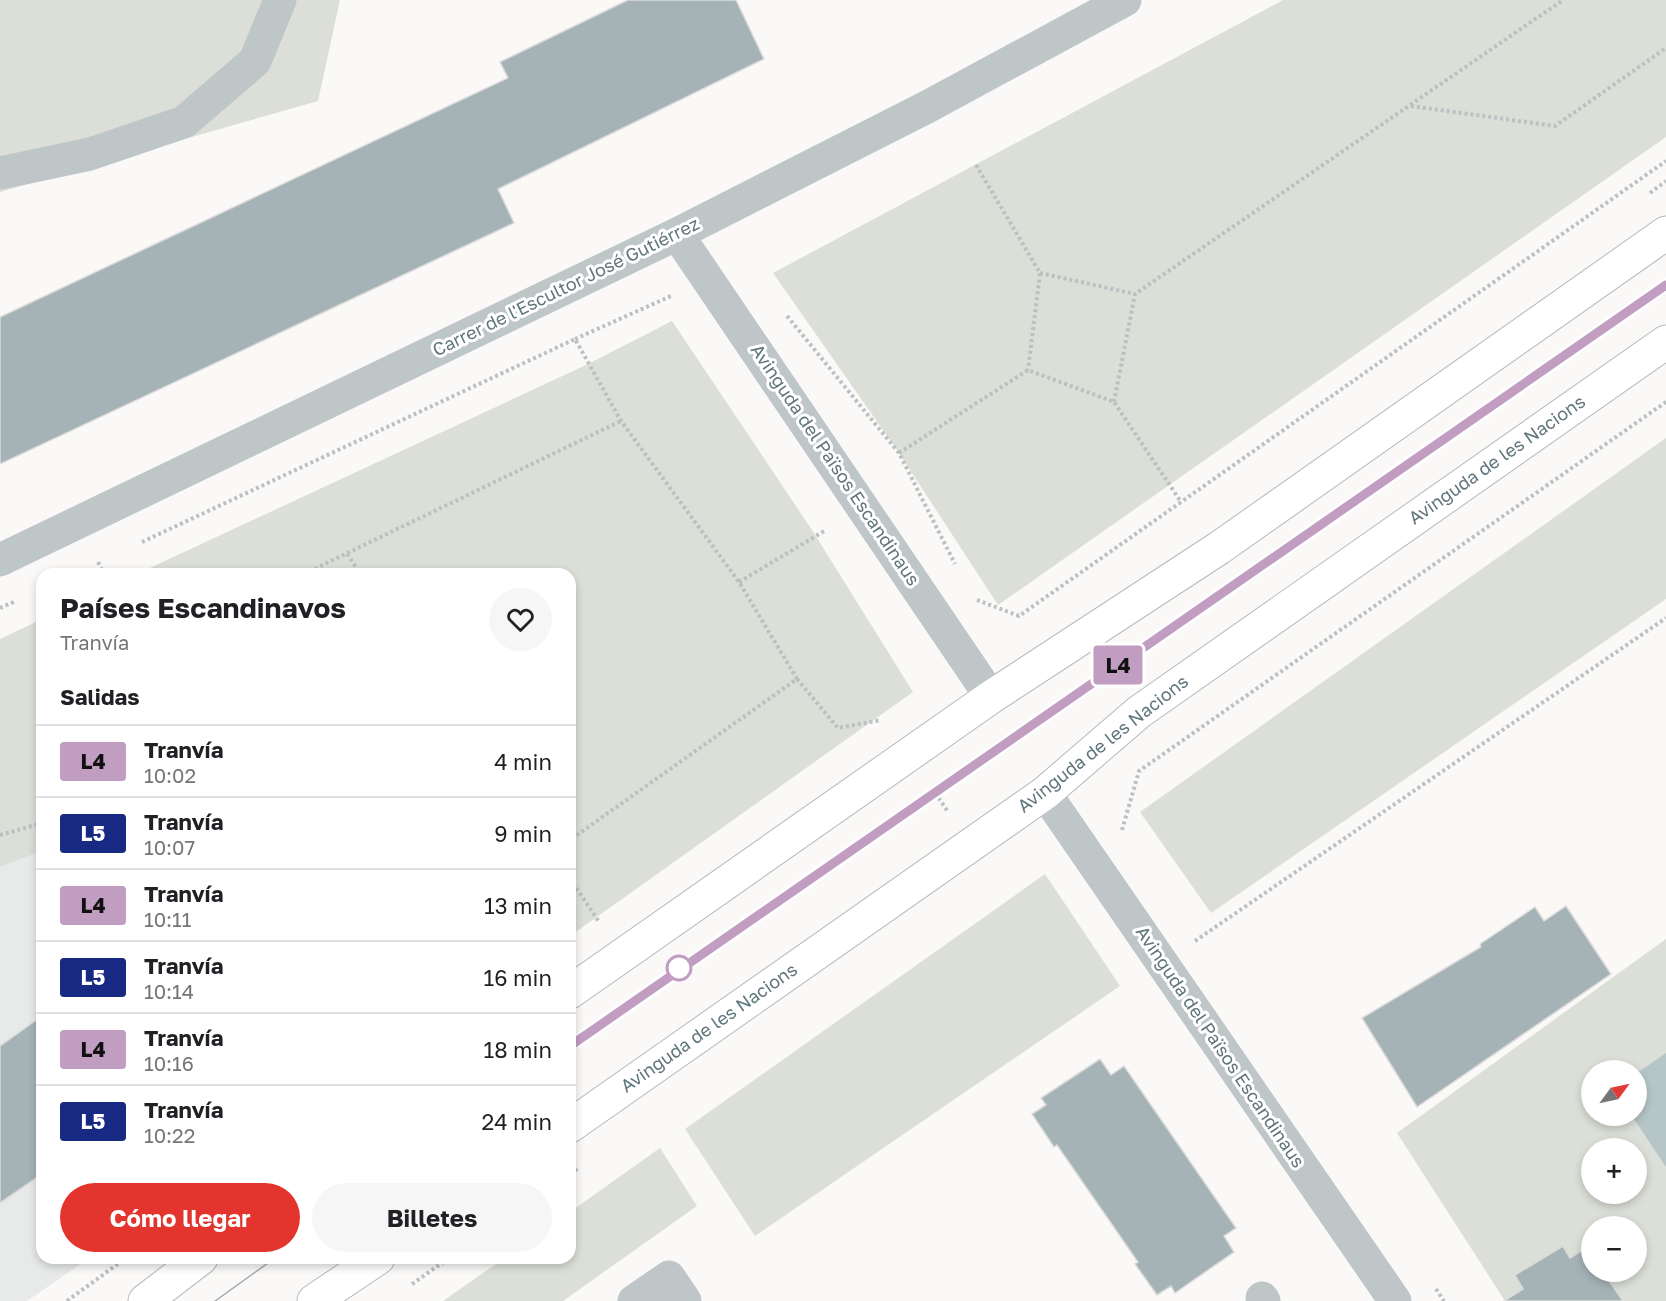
<!DOCTYPE html>
<html lang="es">
<meta charset="utf-8">
<style>
:root{--surface:#fff;--page:#f6f6f6;--text:#202124;--muted:#757577;--line:#e0e0e0;--accent:#e4342e}
body{margin:0;font-family:"Golos Text",sans-serif;background:var(--page);color:var(--text);height:100vh;display:flex;flex-direction:column;font-size:22px;white-space:nowrap}
*{box-sizing:border-box;margin:0}
p{font-size:20px;color:var(--muted)}
.icon{flex:none;width:33px;height:33px;fill:none;stroke:currentColor;stroke-width:2;stroke-linecap:round;stroke-linejoin:round}
.map{position:relative;flex:1;overflow:hidden}
.side{position:absolute;left:36px;top:568px;width:540px;height:696px;display:flex;flex-direction:column;background:var(--surface);border-radius:18px;box-shadow:0 3px 9px #0003}
.side>*{flex:none}
.badge{padding:0 12px;border-radius:4px;font-size:21px;line-height:39px}
.needle{width:39px;rotate:57deg}
.buttons{position:absolute;left:1581px;top:1060px;display:grid;gap:12px}
.buttons a{display:grid;place-items:center;width:66px;height:66px;border-radius:50%;background:var(--surface);box-shadow:0 3px 9px #0003;font-size:30px}
.map>.badge{position:absolute;translate:-50% -50%;box-shadow:0 0 0 3px #fff}
h2{padding:0 24px;font-size:22px;line-height:54px}
.round{display:grid;place-items:center;flex:none;width:63px;height:63px;border-radius:32px;background:var(--page)}
.summary{display:flex;align-items:center;justify-content:space-between;height:102px;padding:0 24px}
h1{font-size:28px;font-weight:700;line-height:45px}
.action{display:flex;gap:12px;margin-top:auto;padding:12px 24px}
.action a{flex:1;height:69px;border-radius:36px;background:var(--accent);color:#fff;font-size:24px;font-weight:700;line-height:69px;text-align:center}
.action a+a{background:var(--page);color:var(--text)}
ul{padding:0;list-style:none}
li{display:flex;align-items:center;gap:18px;height:72px;padding:0 24px;border-top:2px solid var(--line)}
li div{flex:1}
li b{display:block;font-size:22px}
li em{font-style:normal}
li .badge{min-width:66px;font-weight:700;text-align:center}
.map>svg:first-child{display:block}
</style>
<div class="map">
<svg width="1666" height="1301" viewBox="0 0 1666 1301">
<rect width="100%" height="100%" fill="#faf9f8"/>
<path fill="#e8e9e9" d="M 42,851 L 42,1258 L 88,1259 L 27,1301 L 0,1301 L 0,867 Z"/>
<path fill="#dbdfd7" fill-rule="evenodd" d="M 0,0 L 340,0 L 318,101 L 0,192 Z
M 1283,0 L 1666,0 L 1666,137 L 998,605 L 899,453 L 773,273 Z
M 672,321 L 812,530 L 913,692 L 570,936 L 570,574 L 137,574 L 586,365 Z
M 1666,438 L 1666,599 L 1211,913 L 1140,812 Z
M 42,619 L 42,851 L 0,867 L 0,639 Z
M 1045,874 L 1120,986 L 755,1236 L 685,1129 Z
M 1666,939 L 1666,1301 L 1505,1301 L 1397,1133 ZM 1592,1071 L 1636,1071 L 1636,1116 L 1592,1116 ZM 1592,1149 L 1636,1149 L 1636,1194 L 1592,1194 ZM 1592,1227 L 1636,1227 L 1636,1272 L 1592,1272 Z
M 660,1148 L 697,1206 L 563,1301 L 443,1301 L 503,1259 L 570,1258 L 570,1212 Z"/>
<path fill="#b6c6c8" d="M 1666,1053 L 1666,1167 L 1632,1116 L 1636,1116 L 1637,1073 Z"/>
<path fill="#a5b2b6" stroke="#dcdbda" stroke-width="1.5" d="M 628,0 L 736,0 L 764,59 L 498,189 L 514,223 L 0,464 L 0,317 L 508,78 L 500,62 Z
M 1566,906 L 1611,974 L 1417,1107 L 1362,1018 L 1481,947 L 1480,944 L 1535,907 L 1544,921 Z
M 42,1016 L 42,1174 L 0,1203 L 0,1046 Z
M 1100,1059 L 1111,1075 L 1124,1066 L 1236,1228 L 1224,1236 L 1234,1252 L 1175,1293 L 1171,1286 L 1157,1295 L 1135,1264 L 1138,1262 L 1057,1145 L 1054,1147 L 1032,1114 L 1046,1105 L 1041,1098 Z
M 1563,1246 L 1570,1258 L 1586,1248 L 1592,1255 L 1592,1272 L 1603,1272 L 1623,1301 L 1504,1301 L 1523,1289 L 1515,1275 Z"/>
<g fill="none" stroke-linecap="round" stroke-linejoin="round">
<defs>
<path id="major" d="M 570,992 L 991,697 L 1219,548 L 1666,233
M 570,1126 L 1045,793 L 1139,712 L 1666,342
M 145,1301 L 201,1258
M 314,1301 L 378,1258"/>
</defs>
<use href="#major" stroke="#b2babd" stroke-width="35"/>
<path stroke="#bbc0c2" stroke-width="4" stroke-dasharray="3 3" stroke-linecap="butt" d="M 1411,106 L 1555,126 L 1666,48
M 976,165 L 1040,273 L 1028,370
M 1650,193 L 1666,181
M 1040,273 L 1135,294
M 787,316 L 899,453 L 955,564
M 575,339 L 671,296
M 1114,402 L 1135,294 L 1563,0
M 899,453 L 1028,370 L 1114,402 L 1181,502
M 142,542 L 575,339 L 621,421 L 739,582 L 797,679 L 570,840
M 347,554 L 361,574
M 98,562 L 104,574
M 304,574 L 621,421
M 739,582 L 826,530
M 977,600 L 1019,616 L 1666,161
M 0,608 L 14,602
M 797,679 L 838,728 L 881,720
M 932,788 L 948,812
M 1122,830 L 1139,771 L 1666,402
M 0,835 L 42,823
M 570,878 L 599,922
M 1195,941 L 1666,618
M 570,1174 L 578,1168
M 412,1284 L 449,1258
M 1436,1289 L 1444,1301
M 67,1301 L 126,1258"/>
<path stroke="#bec6c8" stroke-width="33" d="M 0,173 L 90,154 L 184,122 L 255,61 L 280,0
M 677,234 L 991,697
M 0,560 L 677,234 L 927,107 L 1125,0
M 1045,793 L 1395,1301
M 1262,1298 L 1264,1301
M 634,1301 L 669,1277 L 685,1301"/>
<use href="#major" stroke="#fff" stroke-width="33"/>
<path stroke="#a0abaf" stroke-width="1.5" d="M 570,1046 L 679,968 L 1666,284
M 215,1301 L 275,1258"/>
</g>
<g fill="none" stroke-linecap="round" stroke-linejoin="round">
<defs>
<path id="line" d="M 570,1046 L 1666,285"/>
</defs>
<use href="#line" stroke="#fff" stroke-width="14"/>
<use href="#line" stroke="#c19dc2" stroke-width="9"/>
</g>
<circle fill="#fff" stroke="#c19dc2" stroke-width="3" cx="679" cy="968" r="12"/>
<g text-anchor="middle" stroke-width="6" stroke-linejoin="round" paint-order="stroke">
<g font-size="18" fill="#60767d" stroke="#fff">
<text transform="translate(566 287) rotate(-26)" y="6">Carrer de l'Escultor José Gutiérrez</text>
<text transform="translate(1497 460) rotate(-35)" y="6">Avinguda de les Nacions</text>
<text transform="translate(835 465) rotate(56)" y="6">Avinguda del Països Escandinaus</text>
<text transform="translate(1103 744) rotate(-38)" y="6">Avinguda de les Nacions</text>
<text transform="translate(709 1028) rotate(-35)" y="6">Avinguda de les Nacions</text>
<text transform="translate(1220 1047) rotate(56)" y="6">Avinguda del Països Escandinaus</text>
</g>
</g>
</svg>
<div class="buttons">
<a><svg class="needle" viewBox="-14 -14 28 28"><path d="M0-13l5 13h-10z" fill="#e53935"/><path d="M0 13l5-13h-10z" fill="#757577"/></svg></a>
<a>+</a>
<a>−</a>
</div>
<b class="badge" style="left:1118px;top:665px;background:#c19dc2;color:#111">L4</b>
<section class="side">
<div class="summary"><div><h1>Países Escandinavos</h1><p>Tranvía</p></div><a class="round"><svg class="icon" aria-label="heart" viewBox="0 0 24 24"><path d="M12 20l-8-8c-3-5 5-10 8-4 3-6 11-1 8 4z"/></svg></a></div>
<h2>Salidas</h2>
<ul>
<li><span class="badge" style="background:#c19dc2;color:#111">L4</span><div><b>Tranvía</b><p>10:02</p></div><em>4 min</em></li>
<li><span class="badge" style="background:#172983;color:#fff">L5</span><div><b>Tranvía</b><p>10:07</p></div><em>9 min</em></li>
<li><span class="badge" style="background:#c19dc2;color:#111">L4</span><div><b>Tranvía</b><p>10:11</p></div><em>13 min</em></li>
<li><span class="badge" style="background:#172983;color:#fff">L5</span><div><b>Tranvía</b><p>10:14</p></div><em>16 min</em></li>
<li><span class="badge" style="background:#c19dc2;color:#111">L4</span><div><b>Tranvía</b><p>10:16</p></div><em>18 min</em></li>
<li><span class="badge" style="background:#172983;color:#fff">L5</span><div><b>Tranvía</b><p>10:22</p></div><em>24 min</em></li>
</ul>
<div class="action"><a>Cómo llegar</a><a>Billetes</a></div>
</section>
</div>
